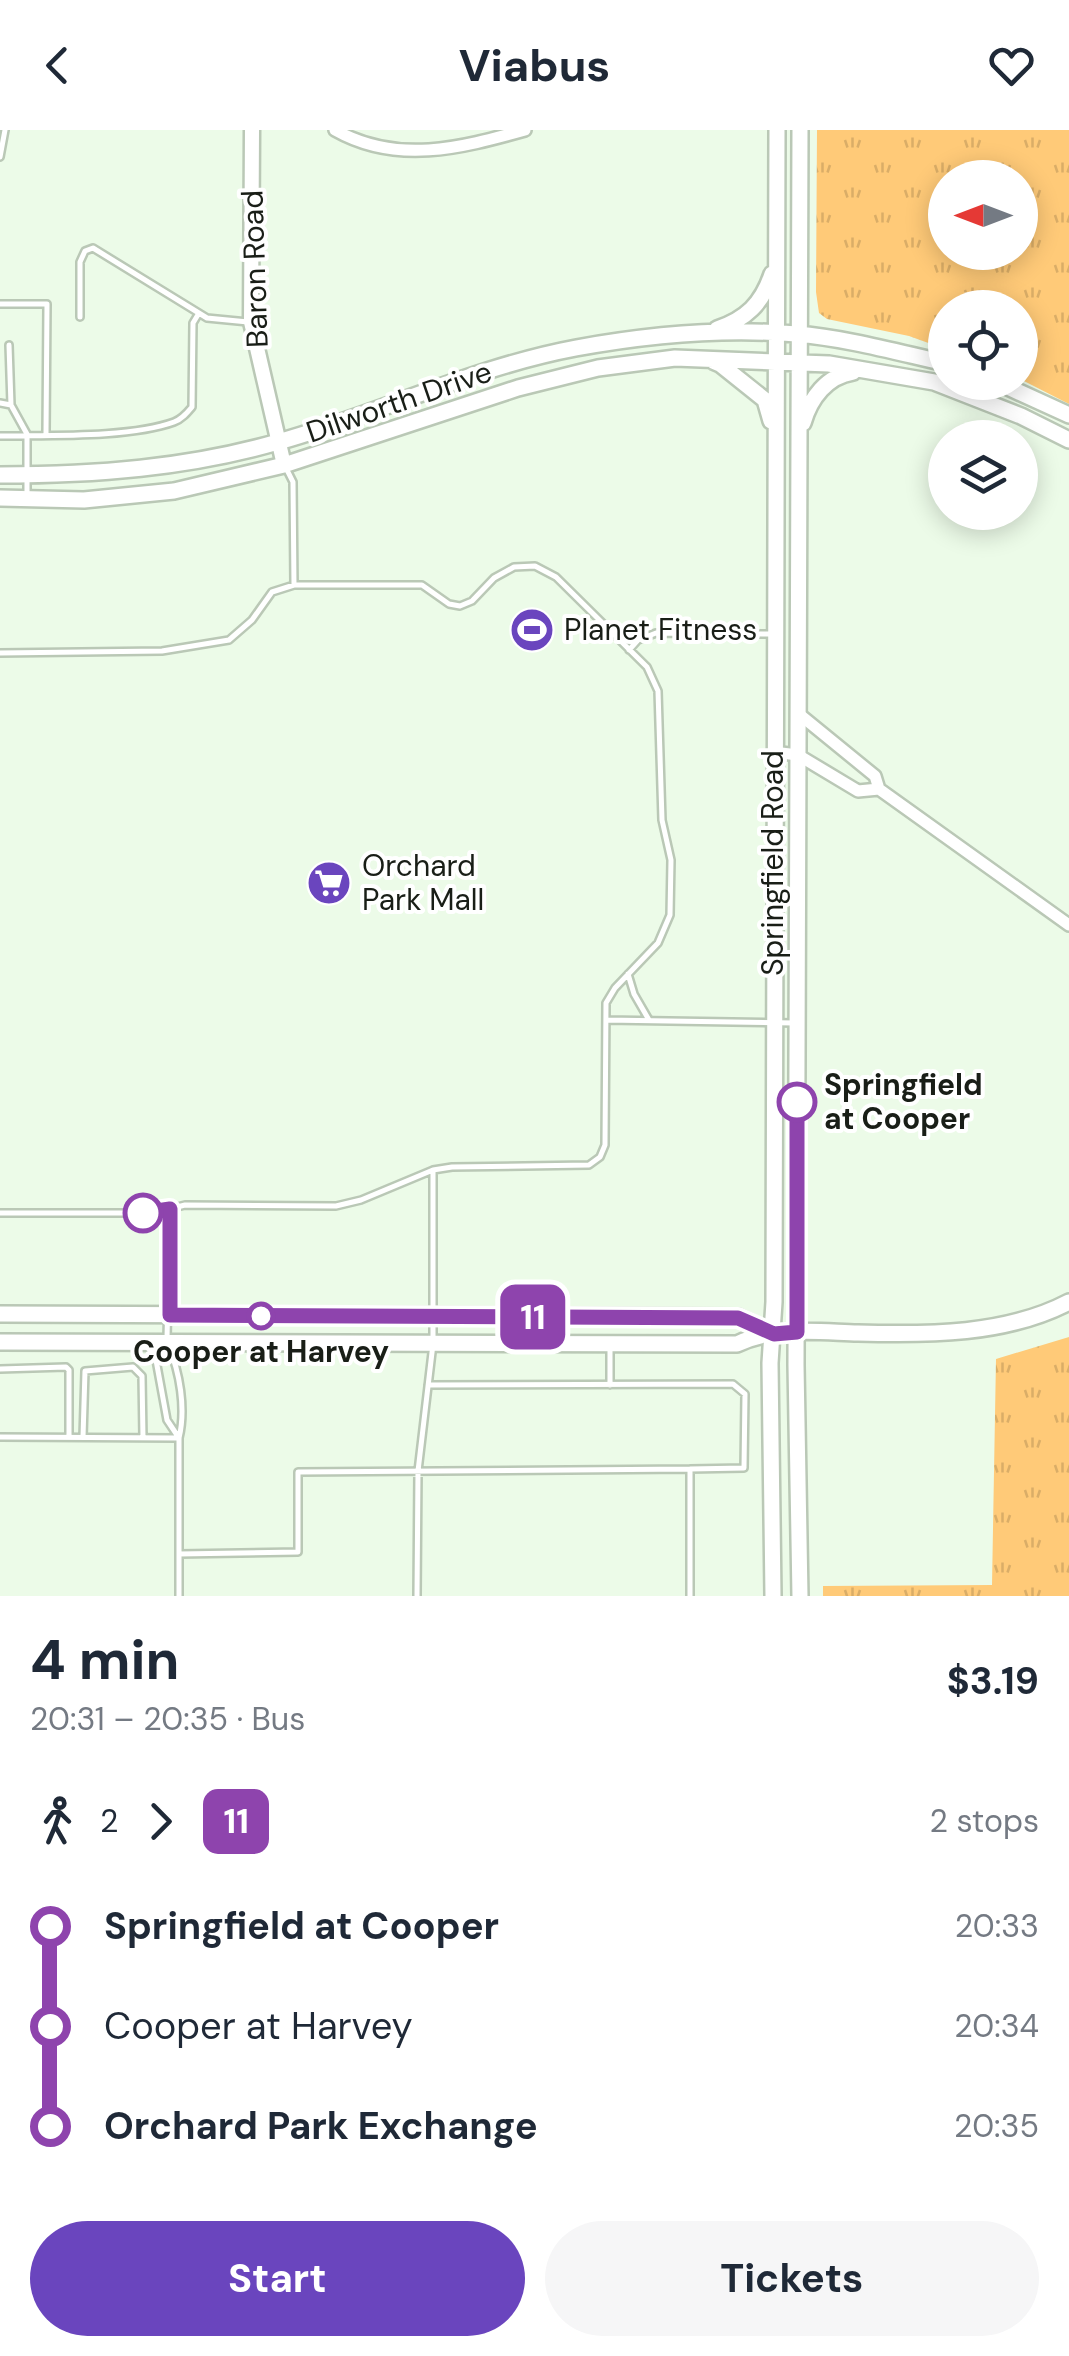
<!DOCTYPE html>
<meta charset="utf-8">
<style>
:root{--surface:#fff;--page:#f6f6f7;--text:#1f2937;--muted:#747a83;--accent:#6a45be}
body{margin:0;font-family:"DM Sans",sans-serif;background:var(--page);color:var(--text);height:100vh;display:flex;flex-direction:column;font-size:38px;white-space:nowrap}
*{box-sizing:border-box;margin:0}
p{font-size:32px;color:var(--muted)}
.icon{flex:none;width:55px;height:55px;fill:none;stroke:currentColor;stroke-width:2;stroke-linecap:round;stroke-linejoin:round}
.map{position:relative;height:1466px;overflow:hidden}
.details{display:flex;flex-direction:column;background:var(--surface);flex:1}
.details>*{flex:none}
.badge{padding:0 20px;border-radius:15px;font-size:35px;line-height:65px}
.needle{width:65px;rotate:270deg}
.tools{position:absolute;left:928px;top:30px;display:grid;gap:20px}
.tools a{display:grid;place-items:center;width:110px;height:110px;border-radius:50%;background:var(--surface);box-shadow:0 5px 25px #0003;font-size:50px}
.map>.badge{position:absolute;translate:-50% -50%;box-shadow:0 0 0 5px #fff}
.legs{display:flex;align-items:center;gap:15px;height:110px;padding:0 30px;font-size:32px}
.legs p{margin-inline-start:auto}
.headline{display:flex;align-items:center;justify-content:space-between;height:170px;padding:0 30px}
h1{font-size:55px;font-weight:700;line-height:75px}
.button{display:flex;gap:20px;margin-top:auto;padding:20px 30px}
.button a{flex:1;height:115px;border-radius:60px;background:var(--accent);color:#fff;font-size:40px;font-weight:700;line-height:115px;text-align:center}
.button a+a{background:var(--page);color:var(--text)}
ul{padding:0 30px;list-style:none}
li{display:flex;align-items:center;gap:35px;height:100px;font-size:38px}
li i{display:grid;place-items:center;width:15px;height:100%;margin:0 12px;background:currentColor}
li i::after{content:'';width:25px;height:25px;margin:-12px;border:8px solid;border-radius:50%;background:var(--surface)}
li p{margin-inline-start:auto}
li:first-child i{background:linear-gradient(#0000 50%,currentColor 0)}
li:last-child i{background:linear-gradient(currentColor 50%,#0000 0)}
header{display:flex;justify-content:space-between;align-items:center;height:130px;padding:0 30px;background:var(--surface);font-size:45px;font-weight:700}
.map>svg:first-child{display:block}
</style>
<header><svg class="icon" aria-label="back" viewBox="0 0 24 24"><path d="M15 5l-7 7 7 7"/></svg>Viabus<svg class="icon" aria-label="heart" viewBox="0 0 24 24"><path d="M12 20l-8-8c-3-5 5-10 8-4 3-6 11-1 8 4z"/></svg></header>
<div class="map">
<svg width="1069" height="1466" viewBox="0 0 1069 1466">
<defs>
<pattern id="grass-tufts" width="24" height="20" patternUnits="userSpaceOnUse" patternTransform="scale(2.5)"><rect width="24" height="20" fill="#ffca78"/><path d="M3 7l-1-3M5 7V3M7 7l1-3M15 17l-1-3M17 17v-4M19 17l1-3" fill="none" stroke="#daad67"/></pattern>
</defs>
<rect width="100%" height="100%" fill="#ecfbe8"/>
<path fill="url(#grass-tufts)" fill-rule="evenodd" d="M 817,0 L 1069,0 L 1069,274 L 1020,249 L 1020,178 L 945,178 L 945,219 L 909,206 L 827,189 L 819,183 L 816,162 ZM 945,48 L 1020,48 L 1020,122 L 945,122 Z
M 1069,1207 L 1069,1466 L 823,1466 L 823,1456 L 992,1455 L 996,1229 Z"/>
<g fill="none" stroke-linecap="round" stroke-linejoin="round">
<defs>
<path id="service" d="M 0,27 L 5,0
M 0,174 L 47,174 L 46,303
M 80,187 L 80,132 L 85,121 L 93,118 L 207,188 L 248,192
M 9,215 L 11,275 L 27,304 L 27,366
M 0,273 L 11,275
M 0,306 C 48,305 130,308 174,292 C 182,289 187,283 192,277 L 193,193 L 199,183
M 287,340 L 293,352 L 294,455
M 629,520 L 638,510 L 656,503 L 774,504
M 0,523 L 162,521 L 229,510 L 252,490 L 272,462 L 294,455 L 422,455 L 449,474 L 460,476 L 472,471 L 494,448 L 514,437 L 535,436 L 556,447 L 647,537 L 658,561 L 662,690 L 671,730 L 670,785 L 658,813 L 615,858 L 606,873 L 605,1015 L 600,1027 L 589,1035 L 452,1037 L 433,1040 L 361,1070 L 336,1076 L 185,1075 L 154,1083 L 0,1083
M 628,844 L 634,864 L 649,890
M 606,890 L 795,893
M 167,1208 L 170,1079
M 168,1215 C 180,1242 186,1279 179,1308 L 179,1466
M 163,1218 L 156,1230 L 167,1290 L 179,1308
M 0,1239 L 66,1237 L 69,1240 L 69,1307
M 428,1255 L 733,1254 L 745,1264 L 744,1338 L 690,1339
M 610,1255 L 610,1218
M 0,1307 L 177,1308
M 83,1307 L 85,1241 L 133,1237 L 142,1246 L 143,1308
M 179,1424 L 298,1422 L 298,1342 L 690,1339 L 690,1466
M 417,1466 L 418,1341 L 433,1214 L 433,1040"/>
<path id="minor" d="M 335,0 C 397,35 460,18 525,0
M 799,584 L 875,646 L 879,659 L 1069,795
M 773,622 L 798,625 L 858,661 L 879,659"/>
<path id="tertiary" d="M 252,0 L 251,192 L 284,335"/>
<path id="secondary" d="M 800,0 L 796,1235 L 800,1466
M 717,199 C 746,189 762,174 772,144
M 713,231 L 720,234 L 765,270 L 771,291
M 997,252 L 1069,285
M 803,293 C 810,268 827,246 853,242
M 0,345 C 95,345 187,338 278,312 C 378,284 474,237 576,218 C 647,205 724,198 796,204 C 846,208 896,222 945,233
M 0,368 L 84,370 L 174,361 L 284,335 L 518,258 L 598,238 L 675,228 L 829,234 L 934,252 L 1021,286 L 1069,310
M 0,1184 L 738,1187 L 770,1202
M 0,1212 L 737,1214 C 774,1196 819,1202 858,1203 C 928,1205 1006,1205 1069,1172
M 773,1466 L 770,1233 L 774,1172 L 777,0"/>
</defs>
<use href="#service" stroke="#bac8b6" stroke-width="10"/>
<use href="#minor" stroke="#bac8b6" stroke-width="16"/>
<use href="#tertiary" stroke="#bac8b6" stroke-width="19"/>
<use href="#secondary" stroke="#bac8b6" stroke-width="20"/>
<use href="#service" stroke="#fff" stroke-width="5"/>
<use href="#minor" stroke="#fff" stroke-width="11"/>
<use href="#tertiary" stroke="#fff" stroke-width="14"/>
<use href="#secondary" stroke="#fff" stroke-width="15"/>
</g>
<g fill="none" stroke-linecap="round" stroke-linejoin="round">
<defs>
<path id="line-1" d="M 143,1083 L 170,1079 L 170,1185 L 738,1188 L 774,1204 L 797,1202 L 797,972"/>
</defs>
<use href="#line-1" stroke="#fff" stroke-width="22"/>
<use href="#line-1" stroke="#8e44ad" stroke-width="15"/>
</g>
<defs>
<symbol id="stadium-disc" viewBox="-11 -11 22 22"><circle r="9.5" fill="#6a45be" stroke="#fff"/><path d="M0-5a6.5 5 0 1 0 0 10a6.5 5 0 1 0 0-10ZM-3.5-1.8h7v3.6h-7Z" fill="#fff"/></symbol>
<symbol id="supermarket-disc" viewBox="-11 -11 22 22"><circle r="9.5" fill="#6a45be" stroke="#fff"/><path d="M-6-5.5h2.5l.6 2H6L4.5 2H-2.5L-4.4-4H-6ZM-1.5 3.2a1.3 1.3 0 1 0 .1 0ZM3 3.2a1.3 1.3 0 1 0 .1 0Z" fill="#fff"/></symbol>
</defs>
<g fill-rule="evenodd">
<use href="#stadium-disc" x="507" y="475" width="50" height="50"/>
<use href="#supermarket-disc" x="304" y="728" width="50" height="50"/>
</g>
<g fill="#fff" stroke="#8e44ad" stroke-width="5">
<circle cx="797" cy="972" r="18"/>
<circle cx="143" cy="1083" r="18"/>
<circle cx="261" cy="1186" r="12"/>
</g>
<g text-anchor="middle" stroke-width="8" stroke-linejoin="round" paint-order="stroke">
<g font-size="30" fill="#191e17" stroke="#fff">
<text transform="translate(255 139) rotate(-92)" y="10">Baron Road</text>
<text transform="translate(399 272) rotate(-19)" y="10">Dilworth Drive</text>
<text transform="translate(773 733) rotate(-90)" y="10">Springfield Road</text>
</g>
<g font-size="30" fill="#191e17" stroke="#fff" text-anchor="start">
<text x="564" y="510">Planet Fitness</text>
<text x="362" y="746">Orchard<tspan x="362" dy="34">Park Mall</tspan></text>
</g>
<g font-size="30" font-weight="bold" fill="#191e17" stroke="#fff" text-anchor="start">
<text x="824" y="965">Springfield<tspan x="824" dy="34">at Cooper</tspan></text>
<text x="261" y="1232" text-anchor="middle">Cooper at Harvey</text>
</g>
</g>
</svg>
<div class="tools">
<a><svg class="needle" viewBox="-14 -14 28 28"><path d="M0-13l5 13h-10z" fill="#e53935"/><path d="M0 13l5-13h-10z" fill="#747a83"/></svg></a>
<a><svg class="icon" aria-label="locate" viewBox="0 0 24 24"><circle cx="12" cy="12" r="6"/><path d="M12 2v4M12 18v4M2 12h4M18 12h4"/></svg></a>
<a><svg class="icon" aria-label="layers" viewBox="0 0 24 24"><path d="M12 4l9 5-9 5-9-5zM3 14l9 5 9-5"/></svg></a>
</div>
<b class="badge" style="left:533px;top:1187px;background:#8e44ad;color:#fff">11</b>
</div>
<section class="details">
<div class="headline"><div><h1>4 min</h1><p>20:31 – 20:35 · Bus</p></div><b>$3.19</b></div>
<div class="legs"><svg class="icon" aria-label="walk" viewBox="0 0 24 24"><circle cx="13" cy="4" r="2"/><path d="M13 8l-2 6 4 7M11 14l-3 7M7 12l3-4h3l4 4"/></svg>2<svg class="icon" aria-label="forward" viewBox="0 0 24 24"><path d="M9 5l7 7-7 7"/></svg><b class="badge" style="background:#8e44ad;color:#fff">11</b><p>2 stops</p></div>
<ul>
<li><i style="color:#8e44ad"></i><b>Springfield at Cooper</b><p>20:33</p></li>
<li><i style="color:#8e44ad"></i><span>Cooper at Harvey</span><p>20:34</p></li>
<li><i style="color:#8e44ad"></i><b>Orchard Park Exchange</b><p>20:35</p></li>
</ul>
<div class="button"><a>Start</a><a>Tickets</a></div>
</section>
